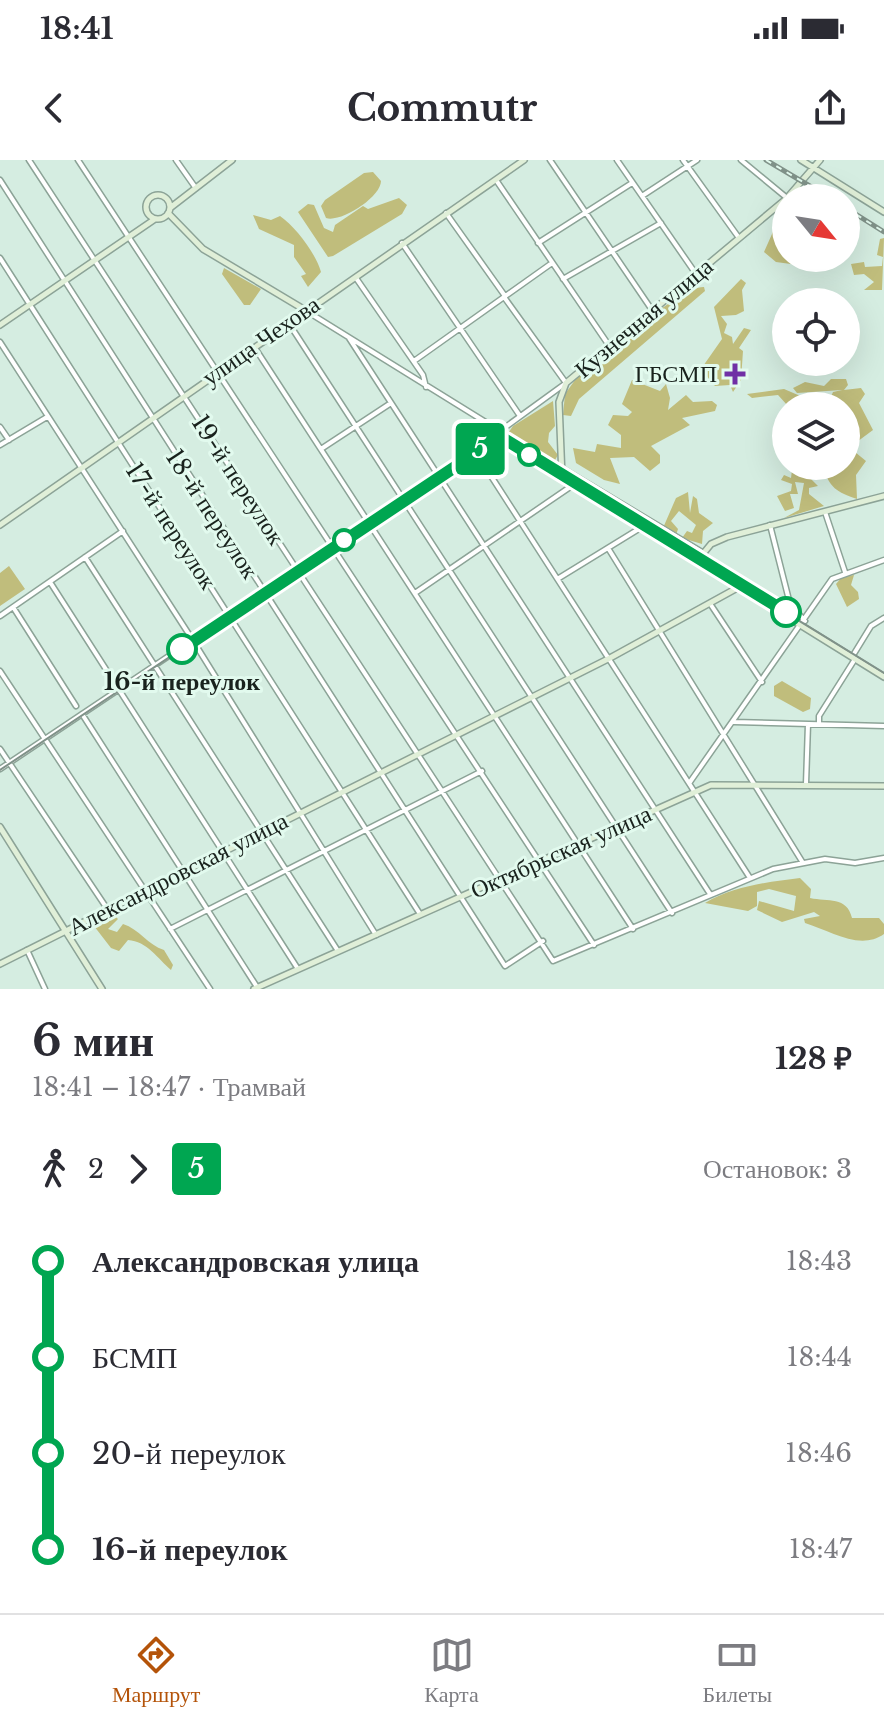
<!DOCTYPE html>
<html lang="ru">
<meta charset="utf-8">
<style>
:root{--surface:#fff;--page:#f7f7f7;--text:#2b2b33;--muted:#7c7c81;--line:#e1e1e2;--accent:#b45309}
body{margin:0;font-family:"Libre Baskerville",serif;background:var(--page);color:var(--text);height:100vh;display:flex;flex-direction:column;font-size:30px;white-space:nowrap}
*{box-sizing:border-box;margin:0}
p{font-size:26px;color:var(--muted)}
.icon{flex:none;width:44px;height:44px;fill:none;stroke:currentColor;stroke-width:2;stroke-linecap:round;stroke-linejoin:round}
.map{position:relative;height:829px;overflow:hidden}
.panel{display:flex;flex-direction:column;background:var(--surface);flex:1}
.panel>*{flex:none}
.badge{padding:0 16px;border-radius:6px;font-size:28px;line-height:52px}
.needle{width:52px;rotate:120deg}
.tools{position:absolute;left:772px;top:24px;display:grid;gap:16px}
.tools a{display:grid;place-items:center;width:88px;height:88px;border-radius:50%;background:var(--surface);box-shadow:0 8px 32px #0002;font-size:40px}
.map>.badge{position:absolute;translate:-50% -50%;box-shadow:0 0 0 4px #fff}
.legs{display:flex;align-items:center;gap:12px;height:88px;padding:0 32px;font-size:26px}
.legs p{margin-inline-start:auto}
.head{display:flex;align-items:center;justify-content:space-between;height:136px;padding:0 32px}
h1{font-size:44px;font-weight:800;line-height:60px}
ul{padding:0 32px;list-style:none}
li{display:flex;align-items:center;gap:28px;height:96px;font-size:30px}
li i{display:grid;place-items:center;width:12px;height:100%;margin:0 10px;background:currentColor}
li i::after{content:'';width:20px;height:20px;margin:-10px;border:6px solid;border-radius:50%;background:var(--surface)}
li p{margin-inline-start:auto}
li:first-child i{background:linear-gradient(#0000 50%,currentColor 0)}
li:last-child i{background:linear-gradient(currentColor 50%,#0000 0)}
.status{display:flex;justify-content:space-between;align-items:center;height:56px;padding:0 40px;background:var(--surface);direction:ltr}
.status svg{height:22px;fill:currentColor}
header{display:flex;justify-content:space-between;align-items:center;height:104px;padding:0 32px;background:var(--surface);font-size:36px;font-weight:800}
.tab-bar{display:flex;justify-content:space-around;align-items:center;height:112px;border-top:2px solid var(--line);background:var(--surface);font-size:22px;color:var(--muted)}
.tab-bar a{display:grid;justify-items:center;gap:4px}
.tab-bar .current{color:var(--accent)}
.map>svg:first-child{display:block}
</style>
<div class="status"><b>18:41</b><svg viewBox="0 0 49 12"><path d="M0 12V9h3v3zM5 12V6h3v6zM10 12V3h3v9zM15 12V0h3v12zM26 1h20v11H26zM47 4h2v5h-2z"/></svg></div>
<header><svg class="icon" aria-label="back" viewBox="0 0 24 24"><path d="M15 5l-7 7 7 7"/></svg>Commutr<svg class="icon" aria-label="share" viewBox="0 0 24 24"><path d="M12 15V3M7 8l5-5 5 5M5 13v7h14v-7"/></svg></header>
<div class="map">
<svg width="884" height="829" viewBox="0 0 884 829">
<rect width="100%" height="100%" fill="#d5ede1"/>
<path fill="#c0bd7c" d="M 373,12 L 381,21 C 381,37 341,63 326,58 L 321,46 L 325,40 L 364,13 Z
M 399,38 L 407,45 L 402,54 L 333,96 L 328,97 L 298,52 L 308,44 L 314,45 L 324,68 L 333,72 L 335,65 L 363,46 L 368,49 Z
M 786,52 L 786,74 L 778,75 L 778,87 L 786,88 L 786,98 L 843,100 L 821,101 L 813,107 L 776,102 L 764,92 L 780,56 Z
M 253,55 L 271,60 L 280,56 C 296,67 316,94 321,112 L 308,127 L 301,116 L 306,114 L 294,97 L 294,85 L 259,69 Z
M 884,78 L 882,130 L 864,130 L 874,122 L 864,114 L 854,115 L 851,104 L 864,102 L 865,107 L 882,106 L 883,97 L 877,95 L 880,79 Z
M 224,108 L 261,129 L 250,145 L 244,145 L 222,114 Z
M 741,119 L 746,123 L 742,130 L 744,151 L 736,155 L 721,156 L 727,164 L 724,173 L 732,177 L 733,184 L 744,168 L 751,170 L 739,188 L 743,191 L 741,220 L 733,232 L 730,225 L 715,226 L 701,209 L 722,179 L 714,147 Z
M 704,127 L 705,131 L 579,239 L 571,256 L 563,255 L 565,234 L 575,220 C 598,201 679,126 704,127 Z
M 831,219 L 846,219 L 848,225 L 844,230 L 861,228 L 865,234 L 859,243 L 873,270 L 846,290 L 846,246 L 827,246 L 833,232 L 842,230 L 797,233 L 793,228 L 805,222 L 824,226 Z
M 632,220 L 660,231 L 666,224 L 670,238 L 668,250 L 686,235 L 693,242 L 712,241 L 717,245 L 715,251 L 682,258 L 690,265 L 651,286 L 660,295 L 660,303 L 650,311 L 634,297 L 610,298 L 620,324 L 604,320 L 576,303 L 573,288 L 595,292 L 597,284 L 621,288 L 621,275 L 608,265 L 613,255 L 628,256 L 632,252 L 622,244 Z
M 784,229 L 805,238 L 826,234 L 827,238 L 824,242 C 812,241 801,246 788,246 L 778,235 L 752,238 L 747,234 Z
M 553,241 L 555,266 L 549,273 L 548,282 L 558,295 L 552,305 L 506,276 L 513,266 Z
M 846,291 L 849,295 L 855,292 L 866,301 L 856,315 L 857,339 C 837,332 829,328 823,306 L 846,306 Z
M 802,306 L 814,309 L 811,319 L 818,326 L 809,328 L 809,334 L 824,346 L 784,358 L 799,350 L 804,323 L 795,322 L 798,334 L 790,334 L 794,348 L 785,351 L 777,336 L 791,331 L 792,324 L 781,320 L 784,315 L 791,318 L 792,310 L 802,315 Z
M 688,332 L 690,353 L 693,336 L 697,339 L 699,353 L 713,363 L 703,371 L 702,384 L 682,378 L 687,371 L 692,373 L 696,365 L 679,351 L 671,361 L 678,369 L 676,375 L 663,368 L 676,338 Z
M 9,406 L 25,429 L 0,446 L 0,413 Z
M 854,415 L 851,425 L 858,432 L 859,439 L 847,447 L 836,424 L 842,417 Z
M 782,521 L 811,538 L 810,549 L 803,552 L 774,536 L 774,526 Z
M 800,718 L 811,729 L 810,738 C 828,742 847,736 852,758 L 879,758 L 884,764 L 884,774 C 860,791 831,771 805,763 L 804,759 L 820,756 L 814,752 L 782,762 L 757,750 L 759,741 L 794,751 L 796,736 L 769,729 L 757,732 L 757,746 L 748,751 L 705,743 C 734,726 768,722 800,718 Z
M 112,753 L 118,759 L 108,769 L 117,772 L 123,764 C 139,769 148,785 164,790 L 173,805 L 171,810 C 158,799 147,781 128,780 L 119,791 L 111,788 L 94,766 L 102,757 Z"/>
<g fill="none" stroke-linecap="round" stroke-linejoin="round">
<defs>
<path id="street" d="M 29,0 L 553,801 L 773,709 L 825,699 L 855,703 L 884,698
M 78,0 L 594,785
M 176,0 L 195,27
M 550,0 L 652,150
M 617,0 L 696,114
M 683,0 L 739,78
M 741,0 L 787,38
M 0,20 L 505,806 L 543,781
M 496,20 L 610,187
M 642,36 L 697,0
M 446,53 L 505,136
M 402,83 L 520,256
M 538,83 L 632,23
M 0,98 L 420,754
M 356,118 L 423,215 L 426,227
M 563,119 L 661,63
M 308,152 L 500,271 L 566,223 L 504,137
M 288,162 L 672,753
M 349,178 L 710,734
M 0,182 L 192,479 L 376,775
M 255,188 L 633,769
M 414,201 L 552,103
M 0,267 L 9,280
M 0,285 L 47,257
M 321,289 L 391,243
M 482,302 L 750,718
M 562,308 L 702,392
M 825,352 L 845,412
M 770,365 L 790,444 L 805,461
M 608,388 L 803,703
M 85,397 L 338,791
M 559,418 L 642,367
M 50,422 L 298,809
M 415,433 L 573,325
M 711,445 L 762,522
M 13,447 L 76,546
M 0,456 L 123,371
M 852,497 L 871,466 L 884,458
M 0,511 L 210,829
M 82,554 L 257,827
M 734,562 L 884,566
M 819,564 L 819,556 L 855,499
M 0,589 L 108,750
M 0,609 L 475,291
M 690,622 L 832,419 L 884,400
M 806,624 L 808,564
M 170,769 L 482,611
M 27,790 L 45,829"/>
<path id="secondary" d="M 801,0 L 884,52
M146 47a12 12 0 1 1 24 0a12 12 0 1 1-24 0Z
M 787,38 L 820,0
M 786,39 L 566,223 L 559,242 L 562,317 L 884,517
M 170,48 L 232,0
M 168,53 L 203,89 L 305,150
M 0,165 L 155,59
M 0,365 L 524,0
M 698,400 L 711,384 L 727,377 L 884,336
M 0,667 L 102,829
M 0,804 L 610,498 L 739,427
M 254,829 L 711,625 L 884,626"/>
</defs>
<use href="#street" stroke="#8ca397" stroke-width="7"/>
<use href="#secondary" stroke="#8ca397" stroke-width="8"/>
<use href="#street" stroke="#fff" stroke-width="4"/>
<use href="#secondary" stroke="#e0efd8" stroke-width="5"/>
<path stroke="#809289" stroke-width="2" d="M 0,610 L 497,279 L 510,283 L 884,513"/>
<defs>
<path id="rail" d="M 766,0 L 830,38
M 846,48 L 884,72"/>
</defs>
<use href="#rail" stroke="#809289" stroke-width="5"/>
<use href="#rail" stroke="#e2faee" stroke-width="2" stroke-dasharray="6" stroke-linecap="butt"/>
</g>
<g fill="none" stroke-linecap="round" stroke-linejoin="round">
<defs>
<path id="line-1" d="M 182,489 L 497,279 L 506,280 L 786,452"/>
</defs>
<use href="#line-1" stroke="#fff" stroke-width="18"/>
<use href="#line-1" stroke="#00a651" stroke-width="12"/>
</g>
<path fill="#7030a5" stroke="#e2faee" stroke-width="3" d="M731 202h8v8h8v8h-8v8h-8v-8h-8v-8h8z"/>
<g fill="#fff" stroke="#00a651" stroke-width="4">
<circle cx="529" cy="295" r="10"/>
<circle cx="344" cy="380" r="10"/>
<circle cx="786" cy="452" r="14"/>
<circle cx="182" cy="489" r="14"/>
</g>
<g text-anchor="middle" stroke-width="6" stroke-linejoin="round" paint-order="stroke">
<g font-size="24" fill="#19221d" stroke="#e2faee">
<text transform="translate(644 158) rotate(-40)" y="8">Кузнечная улица</text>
<text transform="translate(261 181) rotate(-35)" y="8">улица Чехова</text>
<text transform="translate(238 320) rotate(57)" y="8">19-й переулок</text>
<text transform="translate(212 354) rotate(57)" y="8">18-й переулок</text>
<text transform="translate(171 366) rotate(57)" y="8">17-й переулок</text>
<text transform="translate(561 692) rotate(-24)" y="8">Октябрьская улица</text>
<text transform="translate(178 714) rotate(-27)" y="8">Александровская улица</text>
</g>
<g font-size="24" fill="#19221d" stroke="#e2faee" text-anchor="end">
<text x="717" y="222">ГБСМП</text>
</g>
<g font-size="24" font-weight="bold" fill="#19221d" stroke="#e2faee">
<text x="182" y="530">16-й переулок</text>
</g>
</g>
</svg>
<div class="tools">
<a><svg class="needle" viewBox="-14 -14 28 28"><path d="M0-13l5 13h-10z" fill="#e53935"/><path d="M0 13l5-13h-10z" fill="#7c7c81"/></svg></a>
<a><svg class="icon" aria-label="locate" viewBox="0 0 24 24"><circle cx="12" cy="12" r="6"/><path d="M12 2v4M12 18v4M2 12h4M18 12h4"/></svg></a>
<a><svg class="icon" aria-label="layers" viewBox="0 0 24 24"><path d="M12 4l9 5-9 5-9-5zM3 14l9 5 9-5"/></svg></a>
</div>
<b class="badge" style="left:480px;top:289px;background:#00a651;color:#fff">5</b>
</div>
<section class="panel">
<div class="head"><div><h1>6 мин</h1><p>18:41 – 18:47 · Трамвай</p></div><b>128 ₽</b></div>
<div class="legs"><svg class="icon" aria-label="walk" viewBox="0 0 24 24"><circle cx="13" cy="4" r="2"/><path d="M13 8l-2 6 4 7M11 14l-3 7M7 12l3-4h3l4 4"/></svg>2<svg class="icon" aria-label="forward" viewBox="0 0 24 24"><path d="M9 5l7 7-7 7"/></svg><b class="badge" style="background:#00a651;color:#fff">5</b><p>Остановок: 3</p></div>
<ul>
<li><i style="color:#00a651"></i><b>Александровская улица</b><p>18:43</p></li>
<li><i style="color:#00a651"></i><span>БСМП</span><p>18:44</p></li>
<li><i style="color:#00a651"></i><span>20-й переулок</span><p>18:46</p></li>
<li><i style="color:#00a651"></i><b>16-й переулок</b><p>18:47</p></li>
</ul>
</section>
<nav class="tab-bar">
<a class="current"><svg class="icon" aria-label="directions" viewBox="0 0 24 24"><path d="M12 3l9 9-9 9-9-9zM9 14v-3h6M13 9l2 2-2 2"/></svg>Маршрут</a>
<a><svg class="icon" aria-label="map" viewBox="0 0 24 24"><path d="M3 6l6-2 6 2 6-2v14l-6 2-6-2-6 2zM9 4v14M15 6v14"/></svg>Карта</a>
<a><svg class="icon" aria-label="tickets" viewBox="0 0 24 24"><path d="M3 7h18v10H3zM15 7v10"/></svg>Билеты</a>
</nav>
